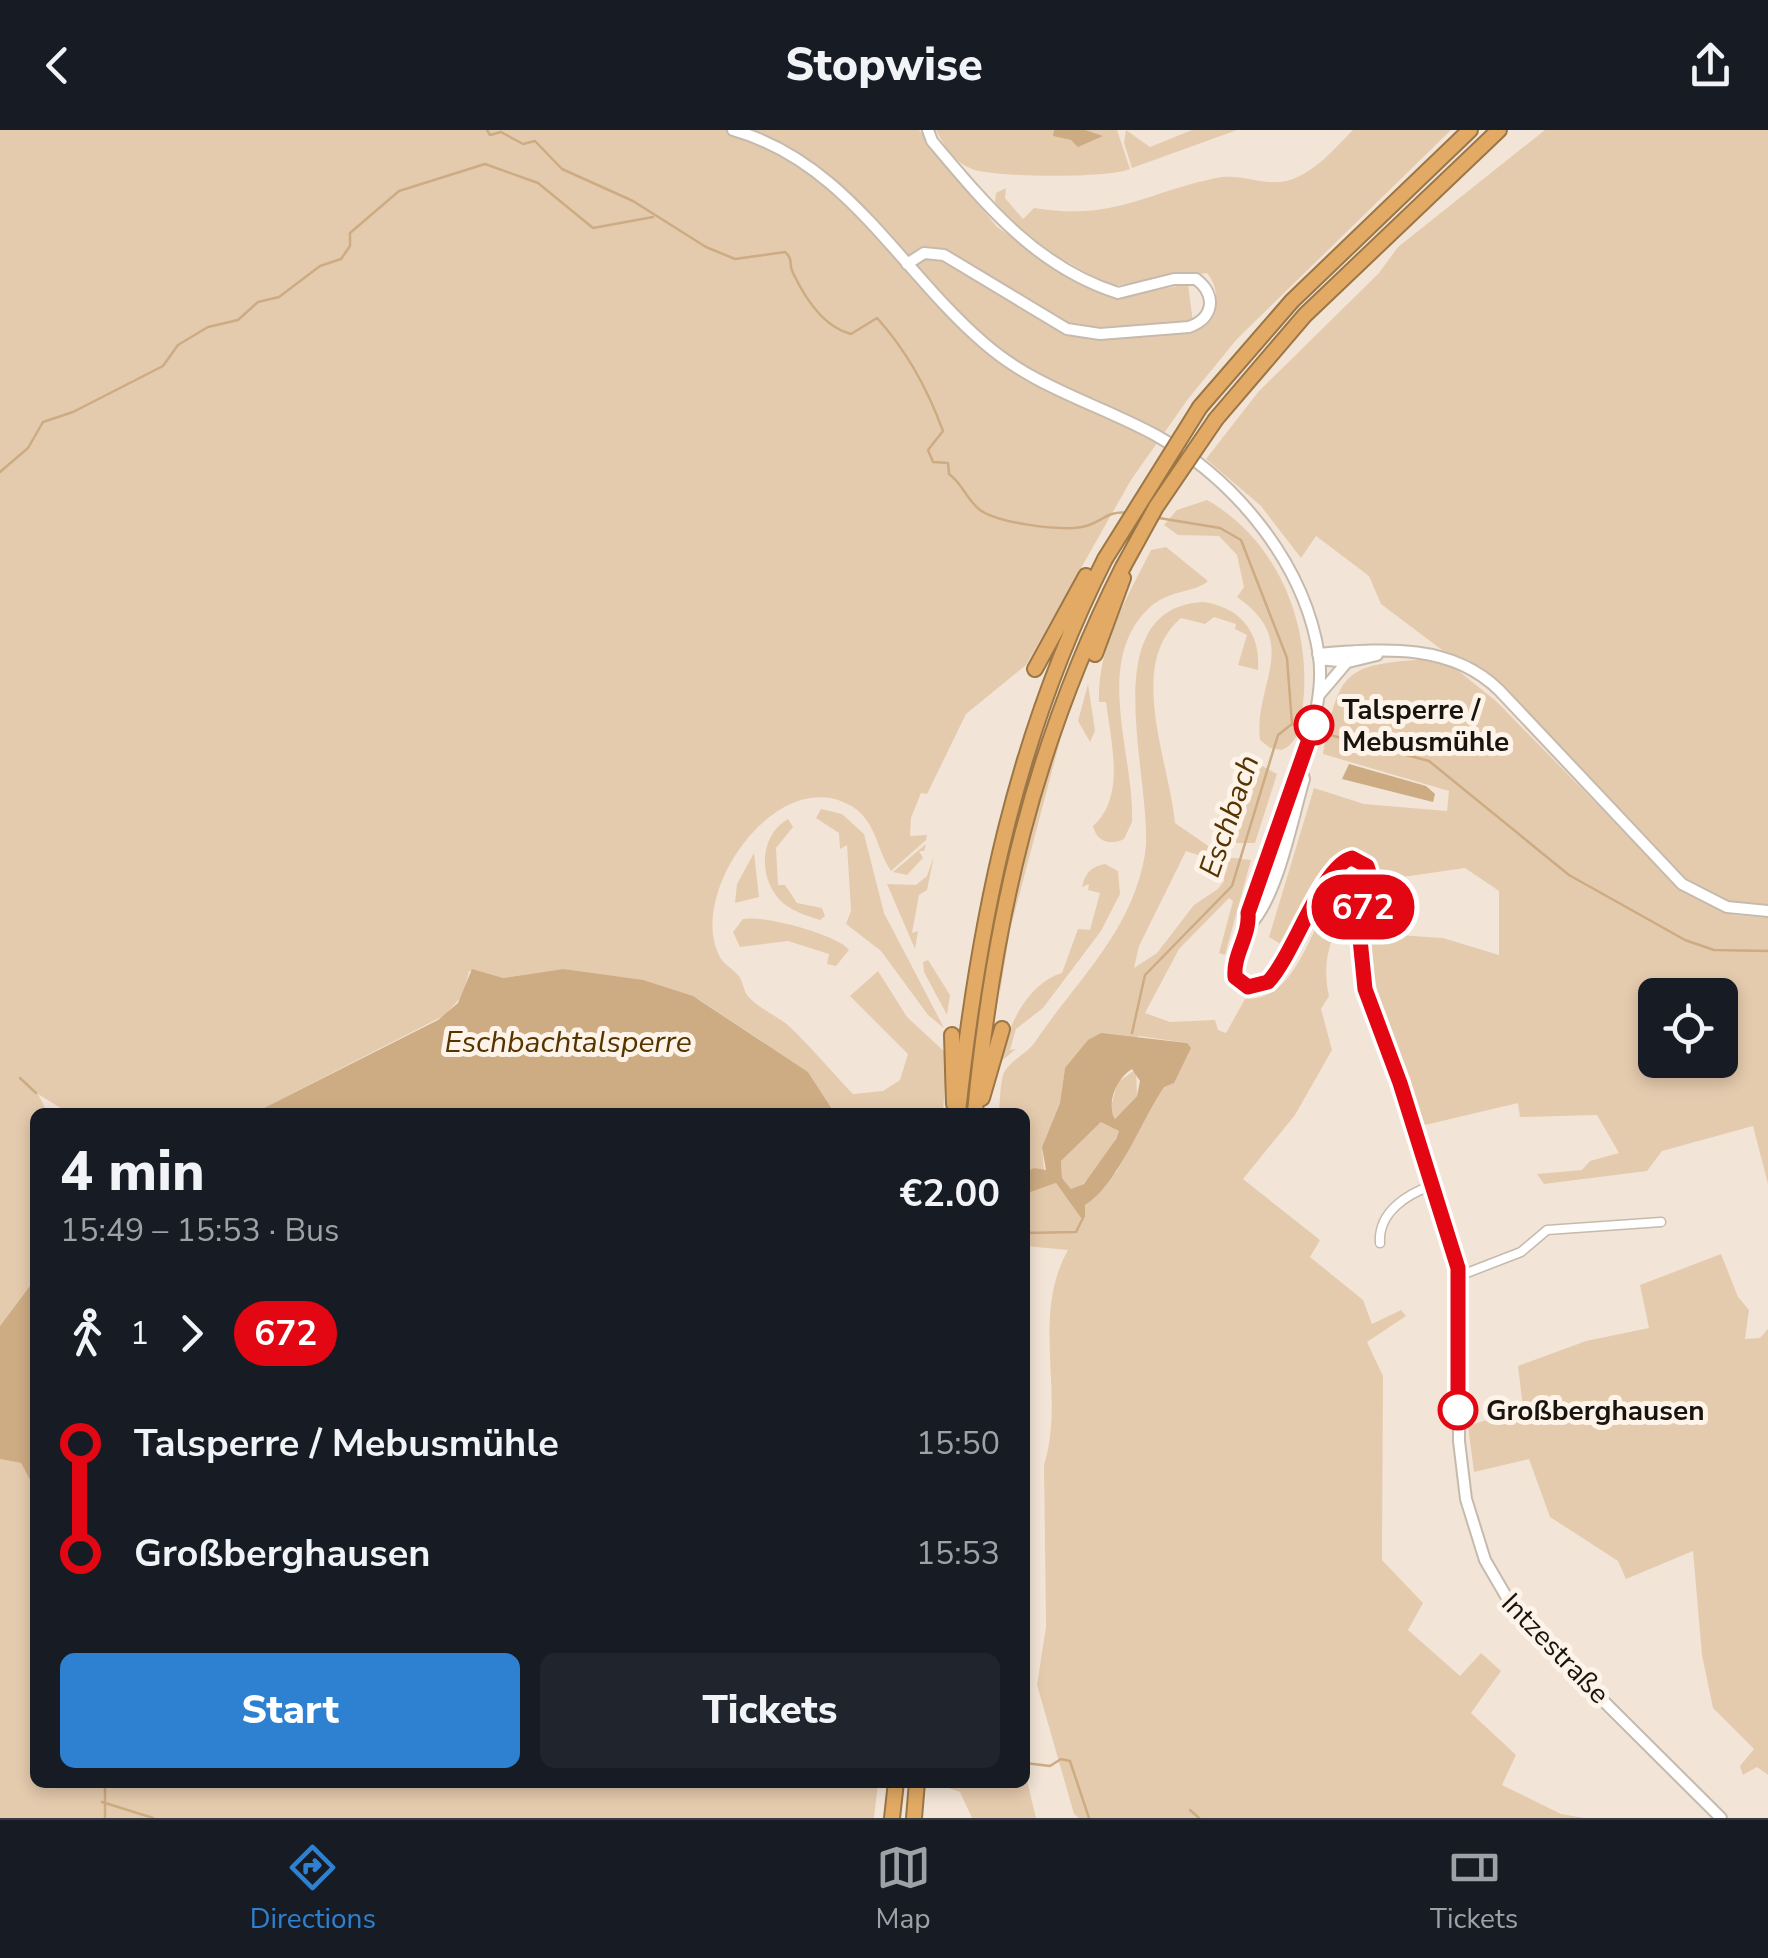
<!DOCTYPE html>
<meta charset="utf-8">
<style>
:root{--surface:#171b24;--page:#20242c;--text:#f1f3f6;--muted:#9ea1a6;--line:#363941;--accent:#2e81d0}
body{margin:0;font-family:"Nunito Sans",sans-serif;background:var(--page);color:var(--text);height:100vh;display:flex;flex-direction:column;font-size:38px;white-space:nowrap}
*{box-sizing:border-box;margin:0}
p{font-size:32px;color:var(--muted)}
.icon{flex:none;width:55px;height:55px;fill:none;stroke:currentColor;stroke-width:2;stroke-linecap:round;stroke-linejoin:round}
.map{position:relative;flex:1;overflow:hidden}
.panel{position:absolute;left:30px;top:978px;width:1000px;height:680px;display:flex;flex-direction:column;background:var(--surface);border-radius:15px;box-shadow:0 5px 15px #0003}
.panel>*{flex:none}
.badge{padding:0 20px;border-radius:32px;font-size:35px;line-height:65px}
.controls{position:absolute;left:1638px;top:848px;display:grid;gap:20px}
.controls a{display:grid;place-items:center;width:100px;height:100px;border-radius:15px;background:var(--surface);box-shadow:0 5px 15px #0003;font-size:50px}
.map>.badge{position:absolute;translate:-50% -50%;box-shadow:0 0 0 5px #fff}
.legs{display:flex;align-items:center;gap:15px;height:110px;padding:0 30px;font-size:32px}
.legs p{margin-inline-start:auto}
.headline{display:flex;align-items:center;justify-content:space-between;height:170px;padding:0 30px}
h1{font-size:55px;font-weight:800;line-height:75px}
.action{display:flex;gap:20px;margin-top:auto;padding:20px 30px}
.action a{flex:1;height:115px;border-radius:15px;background:var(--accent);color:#fff;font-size:40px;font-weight:800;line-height:115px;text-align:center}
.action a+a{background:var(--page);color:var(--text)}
ul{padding:0 30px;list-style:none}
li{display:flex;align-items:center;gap:35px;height:110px;font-size:38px}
li i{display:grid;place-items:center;width:15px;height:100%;margin:0 12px;background:currentColor}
li i::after{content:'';width:25px;height:25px;margin:-12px;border:8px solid;border-radius:50%;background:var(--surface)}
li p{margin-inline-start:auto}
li:first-child i{background:linear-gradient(#0000 50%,currentColor 0)}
li:last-child i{background:linear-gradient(currentColor 50%,#0000 0)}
header{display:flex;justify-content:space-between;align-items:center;height:130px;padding:0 30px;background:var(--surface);font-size:45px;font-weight:800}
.menu{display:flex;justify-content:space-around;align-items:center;height:140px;border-top:2px solid var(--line);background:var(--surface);font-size:28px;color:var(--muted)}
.menu a{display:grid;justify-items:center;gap:5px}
.menu .current{color:var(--accent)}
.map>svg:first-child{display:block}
</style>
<header><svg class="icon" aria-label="back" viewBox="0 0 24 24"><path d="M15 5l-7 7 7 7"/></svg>Stopwise<svg class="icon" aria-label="share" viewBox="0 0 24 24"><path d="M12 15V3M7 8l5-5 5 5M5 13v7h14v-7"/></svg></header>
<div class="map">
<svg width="1768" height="1688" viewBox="0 0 1768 1688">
<rect width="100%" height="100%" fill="#f2e5d7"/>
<path fill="#e5cbae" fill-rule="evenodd" d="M 0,0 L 919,0 L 997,97 L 1057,137 L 1121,167 L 1188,154 L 1194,200 C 1219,191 1222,160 1207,143 L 1110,156 L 1027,109 L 995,72 L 996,63 L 1006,58 L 1005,68 L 1023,89 L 1034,78 C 1116,91 1143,63 1216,48 C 1243,42 1267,59 1293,49 C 1318,39 1334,19 1353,0 L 1451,0 L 1237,209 L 1188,269 L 1131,350 L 1026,535 L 966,584 L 927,664 L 921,663 L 911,688 L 910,706 L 927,705 L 926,710 L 891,741 C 876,719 877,693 853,677 C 780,631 689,759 718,823 C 723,835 730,836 738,845 C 743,850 743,859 747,865 C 757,878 778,886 790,897 C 812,918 832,942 853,964 L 883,961 L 900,950 L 908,924 L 850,866 L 878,841 L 907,887 L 947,924 L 943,982 L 834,982 L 808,942 L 698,869 L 563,839 L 503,848 L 469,841 L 463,865 L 445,885 L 256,982 L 67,982 L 38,964 L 47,982 L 35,982 L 35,1149 L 0,1196 Z
M 936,0 L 1117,0 L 1130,39 C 1105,49 990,47 972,39 C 954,32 944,16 936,0 Z
M 1126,0 L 1150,17 L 1192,0 L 1237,0 L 1132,38 L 1124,13 Z
M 1545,0 L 1768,0 L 1768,776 L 1723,771 L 1678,744 L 1495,550 L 1469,530 L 1442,520 L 1381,474 L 1369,446 L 1316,406 L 1301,428 L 1261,376 L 1206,329 L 1259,261 L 1379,143 L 1398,117 Z
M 1207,370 C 1278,410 1312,496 1303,574 C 1301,592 1300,612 1282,620 L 1270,618 L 1260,610 C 1253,554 1303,513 1237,467 L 1244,457 L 1237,425 L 1219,406 L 1178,405 L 1164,395 L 1177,380 Z
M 1166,417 L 1208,451 C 1196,463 1167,459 1147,480 C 1093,535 1135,626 1132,692 L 1124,709 C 1110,716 1097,712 1093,696 C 1125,667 1112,618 1106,572 L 1099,572 C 1097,517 1127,468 1151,420 Z
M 1203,472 C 1240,477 1261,502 1258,540 L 1238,535 L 1247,505 L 1235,499 L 1236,494 L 1214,487 L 1205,494 L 1181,488 C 1126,535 1169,630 1175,693 L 1217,722 L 1216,731 L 1186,721 L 1139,816 L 1134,838 L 1157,823 L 1194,775 L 1218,759 L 1224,751 L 1225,727 L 1251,730 L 1225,825 L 1219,823 L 1233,771 L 1229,768 L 1179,819 L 1145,883 L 1170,892 L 1215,890 L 1218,900 L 1226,903 L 1245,869 C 1308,870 1309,772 1356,745 L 1358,765 C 1334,795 1320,828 1329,866 L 1321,879 L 1332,920 L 1295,985 L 1243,1049 L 1320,1110 L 1310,1127 L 1363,1170 L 1372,1194 L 1401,1180 L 1406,1186 L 1367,1212 L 1383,1246 L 1382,1430 L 1423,1473 L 1408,1500 L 1460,1546 L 1481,1523 L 1501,1541 L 1471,1583 L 1516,1625 L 1502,1655 L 1561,1684 L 1584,1688 L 1079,1688 L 1074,1684 L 1037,1555 L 1046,1497 L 1044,1335 C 1066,1265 1030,1188 1068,1120 L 1025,1116 L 1025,1064 L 1056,1053 L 1081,1088 L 1084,1075 L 1117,1041 L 1187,913 L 1139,906 L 1065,938 L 1060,973 L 1042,1017 L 1044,1041 L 1034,1038 L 1025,1042 L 1025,982 L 999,982 C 1000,971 1000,956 1003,945 C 1008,931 1027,924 1035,912 C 1076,851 1132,802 1145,724 C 1155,656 1090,478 1203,472 Z
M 1431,529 L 1450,534 L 1497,572 L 1681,760 L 1733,785 L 1768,788 L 1768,1054 L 1753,996 L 1662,1021 L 1647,1041 L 1544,1054 L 1537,1044 L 1582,1040 L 1590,1031 L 1619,1023 L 1597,985 L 1520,987 L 1518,973 L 1425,995 L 1382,890 L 1367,803 L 1443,808 L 1499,825 L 1499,761 L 1465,738 L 1382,750 C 1375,731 1367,717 1344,719 L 1329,729 L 1284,816 L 1269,807 L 1314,658 L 1364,674 L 1447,681 L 1449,661 L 1323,624 C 1339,540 1344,534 1431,529 ZM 1655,865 L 1720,865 L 1720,930 L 1655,930 Z
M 1088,554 L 1095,601 L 1090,612 L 1078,591 Z
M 1071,569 L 1010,800 L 1000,863 C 1000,772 1042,656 1071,569 Z
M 1253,631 L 1277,644 L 1255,713 L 1226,713 Z
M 821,679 L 842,684 L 864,704 L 884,783 L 944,898 L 928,885 L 881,821 L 846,794 L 851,781 L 847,715 L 840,719 L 839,703 L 816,688 Z
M 788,689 L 793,697 L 776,718 L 778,755 L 785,755 L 797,773 L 822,778 L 825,786 L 820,790 C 808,786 794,782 783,773 C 758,751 758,706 788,689 Z
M 926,714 L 924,721 L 919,721 L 923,728 L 907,745 L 893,742 Z
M 754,723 L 759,767 L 735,773 L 737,754 Z
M 934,726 L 927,760 L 919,765 L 912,803 L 918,801 L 915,819 L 887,754 L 916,755 L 927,746 Z
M 1105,734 L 1118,741 L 1120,764 L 1101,801 L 1043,878 L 1016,899 L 1010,920 L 1016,919 L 999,933 C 1007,899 1026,854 1062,843 L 1078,799 L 1090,800 L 1100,763 L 1088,760 L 1089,754 L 1082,757 C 1085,743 1092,736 1105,734 Z
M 743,789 C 765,785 838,805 849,820 L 836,836 L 827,834 L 829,824 L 788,811 L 740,817 L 733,802 Z
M 928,830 L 950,865 L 947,885 L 924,842 L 923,832 Z
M 1136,939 L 1137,966 L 1115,989 L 1111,977 L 1117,953 Z
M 1102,991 L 1119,1001 C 1111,1020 1092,1056 1071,1059 L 1062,1048 L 1061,1031 Z
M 1721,1124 L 1738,1167 L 1749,1180 L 1745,1209 L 1760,1208 L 1768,1199 L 1768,1645 L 1757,1637 L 1743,1645 L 1740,1636 L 1754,1619 L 1713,1578 L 1702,1525 L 1693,1421 L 1626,1449 L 1618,1431 L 1550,1387 L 1529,1329 L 1474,1342 L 1468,1296 L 1523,1278 L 1518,1236 L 1586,1211 L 1649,1198 L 1640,1155 Z
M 0,1329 L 21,1333 L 35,1359 L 35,1652 L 878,1653 L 874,1688 L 0,1688 Z
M 1025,1642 L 1036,1688 L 972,1688 L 960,1662 L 935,1653 L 1025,1652 Z"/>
<path fill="#cdab83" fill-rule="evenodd" d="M 1054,0 L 1085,0 L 1103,6 L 1078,17 L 1071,10 L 1053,6 Z
M 1349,634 L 1426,656 L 1435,664 L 1433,672 L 1342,649 Z
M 472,839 L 503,848 L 563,839 L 643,850 L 693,866 L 808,942 L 834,982 L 256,982 L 438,890 L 458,873 Z
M 1101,903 L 1187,913 L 1191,918 L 1174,953 L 1164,957 C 1142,990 1116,1057 1085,1075 L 1085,1087 L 1081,1088 L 1056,1053 L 1025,1064 L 1025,1042 L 1034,1038 L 1046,1040 L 1042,1017 L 1060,973 L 1065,938 L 1088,910 ZM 1132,939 L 1140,951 L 1137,966 L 1115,989 C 1106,973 1116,949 1132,939 ZM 1101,992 L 1119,1001 L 1116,1009 L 1084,1054 L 1071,1059 L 1062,1048 L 1061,1031 Z
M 35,1149 L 35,1359 L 21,1333 L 0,1329 L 0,1196 Z"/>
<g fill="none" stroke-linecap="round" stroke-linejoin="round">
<path stroke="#cdab83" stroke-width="2.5" d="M 487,0 L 490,5 L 501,2 L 523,14 L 535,11 L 562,39 L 633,71 L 706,117 L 735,129 L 785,122 C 794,130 788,133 793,143 C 804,166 823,197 851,204 L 877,188 C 907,221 928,260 943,301 L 928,320 L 933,332 L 948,333 L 949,344 C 963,354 966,369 980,380 C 998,393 1059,401 1082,397 C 1100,394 1107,380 1127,383
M 0,342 L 28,318 L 43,292 L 73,282 L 163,236 L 178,215 L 208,197 L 238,190 L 258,172 L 279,167 L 320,136 L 341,129 L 350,116 L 350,103 L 399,61 L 485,34 L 538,53 L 593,98 L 653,87
M 1159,388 L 1220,398 L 1241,410 L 1287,528 L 1292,594
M 1315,601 L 1429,631 L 1569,745 L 1685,810 L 1714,820 L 1768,821
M 1132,903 L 1145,845 L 1232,756 L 1278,605 L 1292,594 L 1307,599
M 20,948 L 36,963
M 1025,1103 L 1076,1102 L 1083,1088
M 1025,1633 L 1050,1636 L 1061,1629 L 1070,1631 L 1089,1688
M 102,1672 L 153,1688
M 1190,1680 L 1199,1688
M 105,1688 L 105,1657"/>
<defs>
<path id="street" d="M 1380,1113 C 1378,1082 1407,1064 1433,1055
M 1459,1146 L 1521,1122 L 1547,1100 L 1661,1092"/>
<path id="secondary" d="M 733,0 C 847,32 899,140 984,213 C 1035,258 1099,274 1157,306 C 1236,350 1305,434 1319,526 C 1324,564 1311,602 1301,638 L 1293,645 L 1248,783 C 1250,806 1233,825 1235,847 L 1248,857 L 1268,852 C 1294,825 1322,735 1352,728 L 1367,737 L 1372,752 L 1359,799 L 1365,859 L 1408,975 L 1458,1139 L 1459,1311 L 1466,1369 L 1485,1430 L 1517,1485 L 1721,1688
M 907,134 L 924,123 L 944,125 L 1067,199 L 1100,204 L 1189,197 C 1214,188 1217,165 1196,149 L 1174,149 L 1118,163 C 1036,137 985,74 932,11 L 928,0
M 1318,524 C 1382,519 1450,512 1499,560 L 1682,754 L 1727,777 L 1768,781
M 1319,529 L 1348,532 L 1377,525
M 1319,565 L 1347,532
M 1249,796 C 1278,767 1292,689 1304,649 L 1301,638"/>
<path id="highway" d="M 1200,277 L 1292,171 L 1470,0
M 1216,289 L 1305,185 L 1499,0
M 1095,524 L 1123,448
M 1035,539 L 1086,446
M 952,905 L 954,974
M 982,968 L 1002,899
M 958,982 C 979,788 1016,605 1105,429
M 975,982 C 994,787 1034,613 1123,437
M 892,1688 L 896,1652
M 914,1688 L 917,1652"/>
</defs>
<use href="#street" stroke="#c6baad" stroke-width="11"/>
<use href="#secondary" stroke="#c6baad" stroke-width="14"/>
<use href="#highway" stroke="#9b7646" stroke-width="18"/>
<use href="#street" stroke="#fff" stroke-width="8"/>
<use href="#secondary" stroke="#fff" stroke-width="10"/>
<use href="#highway" stroke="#e2aa64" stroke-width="14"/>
<defs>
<path id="highway-bridge" d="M 1105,429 L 1200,277
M 1123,437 L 1156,377 L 1216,289"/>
</defs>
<use href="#highway-bridge" stroke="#9b7646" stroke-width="18" stroke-linecap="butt"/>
<use href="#highway-bridge" stroke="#e2aa64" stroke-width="14"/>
</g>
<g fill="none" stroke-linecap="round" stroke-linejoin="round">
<defs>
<path id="line-1" d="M 1314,595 L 1248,783 C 1250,806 1233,824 1235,847 L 1248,857 L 1268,852 C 1294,825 1322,735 1352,728 L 1367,736 L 1372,752 L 1359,799 L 1365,859 L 1400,953 L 1458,1138 L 1458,1280"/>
</defs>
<use href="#line-1" stroke="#fff" stroke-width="22"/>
<use href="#line-1" stroke="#e30613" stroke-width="15"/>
</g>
<g fill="#fff" stroke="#e30613" stroke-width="5">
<circle cx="1314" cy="595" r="18"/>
<circle cx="1458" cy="1280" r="18"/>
</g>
<g text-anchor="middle" stroke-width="10" stroke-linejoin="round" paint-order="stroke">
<g font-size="28" font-weight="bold" fill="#18140f" stroke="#fdf3e8" text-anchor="start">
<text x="1342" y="589">Talsperre /<tspan x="1342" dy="32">Mebusmühle</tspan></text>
<text x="1486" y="1290">Großberghausen</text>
</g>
<g font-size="28" fill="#18140f" stroke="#fdf3e8">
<text transform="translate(1556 1518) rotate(46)" y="10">Intzestraße</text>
</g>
<g font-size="30" font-style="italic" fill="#553400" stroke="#fdf3e8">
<text transform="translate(1229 686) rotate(-71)" y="10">Eschbach</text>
<text x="568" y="922">Eschbachtalsperre</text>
</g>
</g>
</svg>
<div class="controls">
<a><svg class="icon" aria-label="locate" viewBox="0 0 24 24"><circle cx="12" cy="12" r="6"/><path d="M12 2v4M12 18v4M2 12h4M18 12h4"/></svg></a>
</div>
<b class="badge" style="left:1363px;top:777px;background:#e30613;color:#fff">672</b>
<section class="panel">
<div class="headline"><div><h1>4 min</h1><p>15:49 – 15:53 · Bus</p></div><b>€2.00</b></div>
<div class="legs"><svg class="icon" aria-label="walk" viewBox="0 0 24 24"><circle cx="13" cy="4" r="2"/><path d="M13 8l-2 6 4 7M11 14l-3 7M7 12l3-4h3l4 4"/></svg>1<svg class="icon" aria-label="forward" viewBox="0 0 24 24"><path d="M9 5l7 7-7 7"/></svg><b class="badge" style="background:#e30613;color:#fff">672</b></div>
<ul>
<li><i style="color:#e30613"></i><b>Talsperre / Mebusmühle</b><p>15:50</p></li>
<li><i style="color:#e30613"></i><b>Großberghausen</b><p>15:53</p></li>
</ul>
<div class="action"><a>Start</a><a>Tickets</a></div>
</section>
</div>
<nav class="menu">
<a class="current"><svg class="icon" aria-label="directions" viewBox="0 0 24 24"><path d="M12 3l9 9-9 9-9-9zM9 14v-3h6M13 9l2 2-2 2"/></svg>Directions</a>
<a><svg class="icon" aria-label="map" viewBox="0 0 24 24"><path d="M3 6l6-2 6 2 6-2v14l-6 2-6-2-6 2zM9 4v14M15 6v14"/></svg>Map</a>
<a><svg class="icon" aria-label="tickets" viewBox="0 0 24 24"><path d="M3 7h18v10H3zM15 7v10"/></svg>Tickets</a>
</nav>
